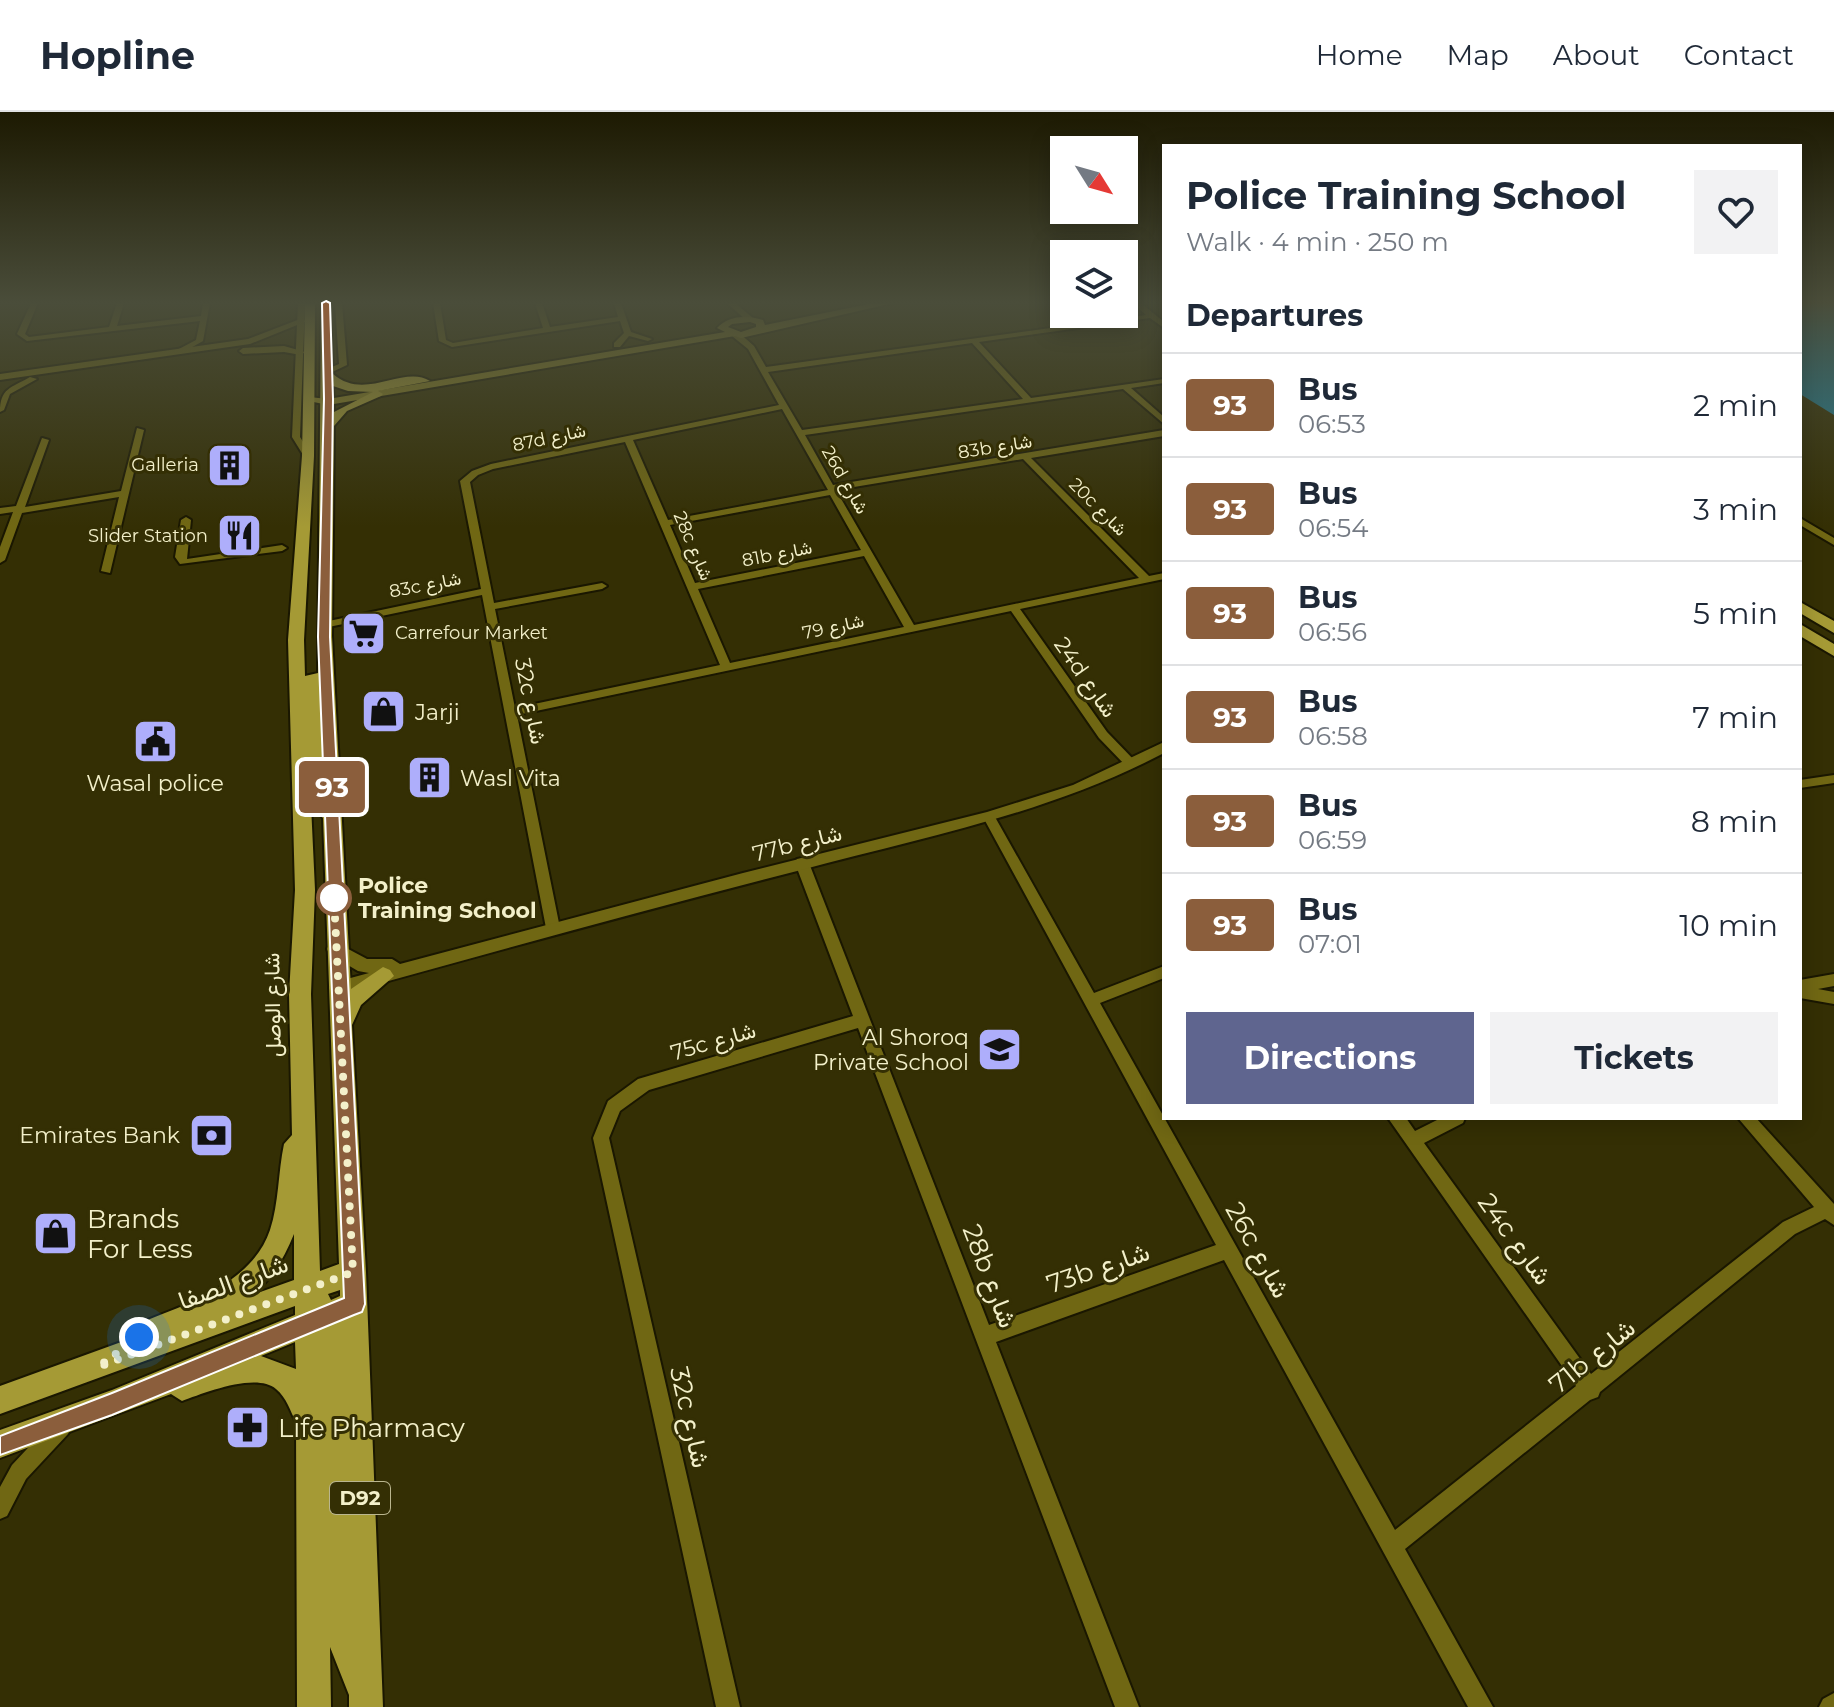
<!DOCTYPE html>
<meta charset="utf-8">
<style>
:root{--surface:#fff;--page:#f2f2f3;--text:#1f2937;--muted:#747a83;--line:#e0e1e3;--accent:#5f658f}
body{margin:0;font-family:Montserrat,Vazirmatn,sans-serif;background:var(--page);color:var(--text);height:100vh;display:flex;flex-direction:column;font-size:30px;white-space:nowrap}
*{box-sizing:border-box;margin:0}
p{font-size:26px;color:var(--muted)}
.icon{flex:none;width:44px;height:44px;fill:none;stroke:currentColor;stroke-width:2;stroke-linecap:round;stroke-linejoin:round}
.map{position:relative;flex:1;overflow:hidden}
.drawer{position:absolute;left:1162px;top:32px;width:640px;height:976px;display:flex;flex-direction:column;background:var(--surface);border-radius:0px;box-shadow:0 4px 20px #0003}
.drawer>*{flex:none}
.badge{padding:0 16px;border-radius:6px;font-size:28px;line-height:52px}
.needle{width:52px;rotate:127deg}
.tools{position:absolute;left:1050px;top:24px;display:grid;gap:16px}
.tools a{display:grid;place-items:center;width:88px;height:88px;border-radius:0px;background:var(--surface);box-shadow:0 4px 20px #0003;font-size:40px}
.you{position:absolute;width:40px;height:40px;margin:-20px;border:6px solid #fff;border-radius:50%;background:#1a73e8;box-shadow:0 0 0 12px #1a73e833}
.map>.badge{position:absolute;translate:-50% -50%;box-shadow:0 0 0 4px #fff}
h2{padding:0 24px;font-size:30px;line-height:72px}
.round{display:grid;place-items:center;flex:none;width:84px;height:84px;border-radius:0px;background:var(--page)}
.overview{display:flex;align-items:center;justify-content:space-between;height:136px;padding:0 24px}
h1{font-size:38px;font-weight:700;line-height:60px}
.button{display:flex;gap:16px;margin-top:auto;padding:16px 24px}
.button a{flex:1;height:92px;border-radius:0px;background:var(--accent);color:#fff;font-size:32px;font-weight:700;line-height:92px;text-align:center}
.button a+a{background:var(--page);color:var(--text)}
ul{padding:0;list-style:none}
li{display:flex;align-items:center;gap:24px;height:104px;padding:0 24px;border-top:2px solid var(--line)}
li div{flex:1}
li b{display:block;font-size:30px}
li em{font-style:normal}
li .badge{min-width:88px;font-weight:700;text-align:center}
header{display:flex;align-items:center;gap:48px;box-sizing:border-box;height:112px;padding:0 40px;background:var(--surface);border-bottom:2px solid var(--line)}
header strong{font-size:38px}
nav{display:flex;gap:44px;margin-inline-start:auto;font-size:28px}
.map>svg:first-child{display:block}
</style>
<header>
<strong>Hopline</strong>
<nav><a>Home</a><a>Map</a><a>About</a><a>Contact</a></nav>
</header>
<div class="map">
<svg width="1834" height="1595" viewBox="0 0 1834 1595">
<rect width="100%" height="100%" fill="#342f04"/>
<path fill="#1e819e" d="M 1800,191 L 1834,191 L 1834,303 L 1800,282 Z"/>
<g fill="none" stroke-linecap="round" stroke-linejoin="round">
<defs>
<path id="minor" d="M 31,191 L 38,191 L 25,222 L 29,225 L 109,215 L 117,191 L 124,191 L 117,214 L 201,204 L 203,191 L 210,191 L 203,229 L 180,242 L 177,242 L 177,238 L 196,228 L 200,209 L 27,229 L 17,222 Z
M 298,191 L 305,191 L 300,325 L 312,344 L 308,347 L 305,346 L 292,325 Z
M 335,191 L 342,191 L 347,253 L 328,262 L 325,262 L 325,258 L 339,252 Z
M 433,191 L 440,191 L 446,228 L 453,231 L 543,216 L 535,191 L 542,191 L 550,215 L 618,205 L 614,191 L 621,191 L 631,220 L 652,227 L 648,229 L 629,224 L 620,235 L 614,235 L 614,231 L 624,221 L 620,209 L 452,235 L 439,229 Z
M 727,191 L 735,191 L 753,206 L 746,208 Z
M 1133,191 L 1141,191 L 1164,210 L 1164,216 L 1150,206 L 979,230 L 1031,286 L 1164,267 L 1164,271 L 1131,276 L 1164,305 L 1164,312 L 1123,277 L 805,323 L 833,373 L 1164,318 L 1164,324 L 1031,346 L 1149,464 L 1164,461 L 1164,467 L 1020,497 L 1107,620 L 1135,649 L 1137,652 L 1135,655 L 1127,655 L 1099,626 L 1011,499 L 517,603 L 560,816 L 558,820 L 548,820 L 546,816 L 482,483 L 324,516 L 319,513 L 324,510 L 481,477 L 460,369 L 472,359 L 491,352 L 779,293 L 748,237 L 732,224 L 732,220 L 738,220 L 754,234 L 766,255 L 1146,203 ZM 972,231 L 1023,287 L 802,318 L 768,260 ZM 782,297 L 828,378 L 668,408 L 633,328 ZM 625,330 L 720,553 L 515,596 L 495,497 L 602,477 L 607,474 L 602,471 L 494,491 L 470,370 L 478,363 L 493,357 ZM 1023,347 L 1139,466 L 914,513 L 836,378 ZM 830,383 L 861,438 L 695,471 L 670,413 ZM 864,444 L 904,515 L 730,551 L 698,477 Z
M 30,265 L 37,267 L 10,282 L 4,298 L 0,300 C 0,276 11,276 30,265 Z
M 137,316 L 144,318 L 110,461 L 101,459 L 119,385 L 22,401 L 5,448 L 0,451 L 0,435 L 13,400 L 0,402 L 0,396 L 16,394 L 42,326 L 49,328 L 25,395 L 121,379 Z
M 186,405 L 191,408 L 187,447 L 282,433 L 287,436 L 282,439 L 180,452 L 175,445 L 181,408 Z
M 1800,406 L 1834,426 L 1834,433 L 1800,413 Z
M 1834,663 L 1834,671 L 1800,676 L 1800,668 Z
M 989,700 L 995,705 L 1094,881 L 1164,854 L 1164,866 L 1100,891 L 1395,1418 L 1576,1274 L 1388,1006 L 1406,1006 L 1415,1019 L 1441,1006 L 1465,1006 L 1463,1011 L 1424,1031 L 1591,1262 L 1783,1110 L 1814,1095 L 1738,1006 L 1756,1006 L 1834,1092 L 1834,1113 L 1825,1107 L 1795,1122 L 1600,1280 L 1598,1285 L 1590,1288 L 1405,1437 L 1493,1595 L 1468,1595 L 1224,1148 L 996,1230 L 1139,1595 L 1115,1595 L 858,916 L 649,978 L 620,999 L 609,1026 L 740,1595 L 716,1595 L 593,1026 L 608,989 L 638,967 L 853,904 L 795,751 L 797,747 L 802,746 L 809,751 L 989,1213 L 1216,1133 L 983,705 Z
M 1834,862 L 1834,874 L 1818,877 L 1834,880 L 1834,892 L 1800,886 L 1800,868 Z
M 61,1305 L 68,1308 L 71,1315 L 68,1322 L 26,1367 L 7,1404 L 0,1407 L 0,1375 L 12,1353 L 54,1308 Z
M 1834,1581 L 1834,1595 L 1819,1595 L 1823,1587 Z"/>
<path id="tertiary" d="M 300,207 L 307,209 L 250,232 L 0,268 L 0,262 L 248,227 Z
M 284,234 L 305,240 L 301,243 L 284,240 L 243,242 L 239,239 L 243,236 Z
M 1164,630 L 1164,641 C 1050,701 925,725 801,758 C 646,798 492,840 338,883 L 332,881 L 329,876 L 332,871 L 369,861 L 358,859 L 329,842 L 327,837 L 329,832 L 335,830 L 367,847 L 392,847 L 400,852 L 743,761 L 987,700 L 1073,673 Z"/>
<path id="secondary" d="M 874,191 L 893,191 L 741,226 L 735,224 L 328,293 L 304,288 L 309,285 L 328,287 L 725,220 L 717,216 C 729,203 747,203 763,208 L 765,213 ZM 750,210 L 756,212 L 756,215 L 741,220 L 728,215 L 732,212 Z"/>
<path id="primary" d="M 305,191 L 315,191 L 314,344 L 304,528 L 305,564 L 318,561 L 321,191 L 331,191 L 333,262 C 365,290 404,252 430,269 L 378,279 L 383,282 L 381,284 L 347,299 L 334,314 L 332,524 L 351,877 L 383,855 L 390,858 L 394,864 L 361,893 L 352,913 L 366,1160 L 383,1595 L 349,1595 L 349,1583 L 330,1535 L 331,1595 L 297,1595 L 296,1310 C 290,1299 287,1286 276,1277 C 256,1260 204,1281 182,1289 L 171,1282 L 0,1346 L 0,1318 L 112,1278 L 295,1203 L 295,1194 L 0,1302 L 0,1274 L 135,1225 L 137,1212 C 185,1193 252,1172 270,1118 C 279,1091 278,1060 284,1032 L 292,1023 L 289,882 L 295,778 L 288,528 L 302,344 ZM 333,274 L 348,279 L 373,280 L 334,300 ZM 311,693 L 323,706 L 339,1152 L 320,1159 L 311,882 L 315,778 ZM 294,1122 L 294,1168 L 252,1183 C 273,1166 284,1146 294,1122 ZM 340,1178 L 340,1184 L 331,1188 L 328,1182 ZM 295,1230 L 296,1257 L 261,1244 Z
M 1800,490 L 1834,509 L 1834,521 L 1800,501 Z
M 1800,512 L 1834,532 L 1834,544 L 1800,524 Z"/>
</defs>
<use href="#minor" stroke="#1a1701" stroke-width="4"/>
<use href="#tertiary" stroke="#1a1701" stroke-width="4"/>
<use href="#secondary" stroke="#1a1701" stroke-width="4"/>
<use href="#primary" stroke="#1a1701" stroke-width="4"/>
<use href="#minor" fill="#706713" fill-rule="evenodd"/>
<use href="#tertiary" fill="#706713" fill-rule="evenodd"/>
<use href="#secondary" fill="#8a8024" fill-rule="evenodd"/>
<use href="#primary" fill="#a59a35" fill-rule="evenodd"/>
</g>
<linearGradient id="sky" x2="0" y2="1"><stop stop-color="#1d1a02"/><stop offset="0.46" stop-color="#4a4d3a"/><stop offset="1" stop-color="#4a4d3a" stop-opacity="0"/></linearGradient>
<rect width="1834" height="415" fill="url(#sky)"/>
<path fill="#8b5e3c" stroke="#fff" stroke-width="2" d="M 326,189 L 330,191 L 333,287 L 330,525 L 365,1192 L 362,1200 L 354,1203 L 112,1303 L 0,1343 L 0,1324 L 112,1281 L 344,1186 L 318,525 L 324,287 L 322,191 Z"/>
<g fill="none" stroke-linecap="round" stroke-linejoin="round">
<path stroke="#f3f0ca" stroke-width="8" stroke-dasharray="0 14.4" d="M 139,1225 L 98,1255 L 353,1160 L 334,786"/>
</g>
<defs>
<symbol id="building-square" viewBox="-11 -11 22 22"><rect x="-9" y="-9" width="18" height="18" rx="4" fill="#aeaefb" stroke="#342f04"/><path d="M-4-6H4V6H1V3H-1V6H-4ZM-2.5-4.3h1.7v1.8h-1.7ZM.8-4.3h1.7v1.8H.8ZM-2.5-1h1.7V.8h-1.7ZM.8-1h1.7V.8H.8Z" fill="#111"/></symbol>
<symbol id="restaurant-square" viewBox="-11 -11 22 22"><rect x="-9" y="-9" width="18" height="18" rx="4" fill="#aeaefb" stroke="#342f04"/><path d="M-5-6h1v4h1v-4h1v4h1v-4h1v5L-1.5 .5V6h-2V.5L-5-1ZM5-6V6H3V1.5H1.5Q1.5-4 5-6Z" fill="#111"/></symbol>
<symbol id="supermarket-square" viewBox="-11 -11 22 22"><rect x="-9" y="-9" width="18" height="18" rx="4" fill="#aeaefb" stroke="#342f04"/><path d="M-6-5.5h2.5l.6 2H6L4.5 2H-2.5L-4.4-4H-6ZM-1.5 3.2a1.3 1.3 0 1 0 .1 0ZM3 3.2a1.3 1.3 0 1 0 .1 0Z" fill="#111"/></symbol>
<symbol id="shop-square" viewBox="-11 -11 22 22"><rect x="-9" y="-9" width="18" height="18" rx="4" fill="#aeaefb" stroke="#342f04"/><path d="M-5-2.5h2.3a2.7 3.5 0 0 1 5.4 0H5L5.5 6h-11ZM-1.5-2.5h3a1.5 2.3 0 0 0-3 0Z" fill="#111"/></symbol>
<symbol id="civic-square" viewBox="-11 -11 22 22"><rect x="-9" y="-9" width="18" height="18" rx="4" fill="#aeaefb" stroke="#342f04"/><path d="M-.6-6.5H3V-4.5H.6V-3L4-1V1h2V6H-6V1h2V-1L-.6-3ZM-1.2 2.5V6h2.4V2.5Z" fill="#111"/></symbol>
<symbol id="school-square" viewBox="-11 -11 22 22"><rect x="-9" y="-9" width="18" height="18" rx="4" fill="#aeaefb" stroke="#342f04"/><path d="M0-5L7-2L0 1L-7-2ZM-4 1L0 2.5L4 1V4Q0 6-4 4Z" fill="#111"/></symbol>
<symbol id="bank-square" viewBox="-11 -11 22 22"><rect x="-9" y="-9" width="18" height="18" rx="4" fill="#aeaefb" stroke="#342f04"/><path d="M-6-4H6V4H-6ZM0-2.3a2.3 2.3 0 1 0 0 4.6a2.3 2.3 0 1 0 0-4.6Z" fill="#111"/></symbol>
<symbol id="pharmacy-square" viewBox="-11 -11 22 22"><rect x="-9" y="-9" width="18" height="18" rx="4" fill="#aeaefb" stroke="#342f04"/><path d="M-2-6h4v4h4v4h-4v4h-4v-4h-4v-4h4Z" fill="#111"/></symbol>
</defs>
<g fill-rule="evenodd">
<use href="#building-square" x="204" y="328" width="51" height="51"/>
<use href="#restaurant-square" x="214" y="398" width="51" height="51"/>
<use href="#supermarket-square" x="338" y="496" width="51" height="51"/>
<use href="#shop-square" x="358" y="574" width="51" height="51"/>
<use href="#civic-square" x="130" y="604" width="51" height="51"/>
<use href="#building-square" x="404" y="640" width="51" height="51"/>
<use href="#school-square" x="974" y="912" width="51" height="51"/>
<use href="#bank-square" x="186" y="998" width="51" height="51"/>
<use href="#shop-square" x="30" y="1096" width="51" height="51"/>
<use href="#pharmacy-square" x="222" y="1290" width="51" height="51"/>
</g>
<circle fill="#fff" stroke="#8b5e3c" stroke-width="4" cx="334" cy="786" r="16"/>
<g text-anchor="middle" stroke-width="6" stroke-linejoin="round" paint-order="stroke">
<g font-size="18" fill="#f3f0ca" stroke="#342f04">
<text transform="translate(549 326) rotate(-12)" y="6">87d شارع</text>
<text transform="translate(995 335) rotate(-9)" y="6">83b شارع</text>
<text transform="translate(845 368) rotate(60)" y="6">26d شارع</text>
<text transform="translate(1098 395) rotate(45)" y="6">20c شارع</text>
<text transform="translate(693 434) rotate(67)" y="6">28c شارع</text>
<text transform="translate(777 442) rotate(-11)" y="6">81b شارع</text>
<text transform="translate(425 473) rotate(-11)" y="6">83c شارع</text>
<text transform="translate(833 515) rotate(-12)" y="6">شارع 79</text>
</g>
<g font-size="18" fill="#f3f0ca" stroke="#342f04" text-anchor="end">
<text x="199" y="359">Galleria</text>
<text x="208" y="430">Slider Station</text>
<text x="395" y="527" text-anchor="start">Carrefour Market</text>
</g>
<rect fill="#342f04" stroke="#bab68f" stroke-width="2" x="330" y="1370" width="60" height="32" rx="6"/>
<g font-size="20" font-weight="bold" fill="#f3f0ca">
<text x="360" y="1393">D92</text>
</g>
<g font-size="22" fill="#f3f0ca" stroke="#342f04">
<text transform="translate(1086 565) rotate(55)" y="8">24d شارع</text>
<text transform="translate(531 589) rotate(79)" y="8">32c شارع</text>
<text transform="translate(797 731) rotate(-14)" y="8">77b شارع</text>
<text transform="translate(272 893) rotate(-91)" y="8">شارع الوصل</text>
<text transform="translate(713 929) rotate(-16)" y="8">75c شارع</text>
</g>
<g font-size="22" fill="#f3f0ca" stroke="#342f04" text-anchor="start">
<text x="415" y="608">Jarji</text>
<text x="460" y="674">Wasl Vita</text>
<text x="155" y="679" text-anchor="middle">Wasal police</text>
<text x="969" y="933" text-anchor="end">Al Shoroq<tspan x="969" dy="25">Private School</tspan></text>
<text x="180" y="1031" text-anchor="end">Emirates Bank</text>
</g>
<g font-size="22" font-weight="bold" fill="#f3f0ca" stroke="#342f04" text-anchor="start">
<text x="358" y="781">Police<tspan x="358" dy="25">Training School</tspan></text>
</g>
<g font-size="26" fill="#f3f0ca" stroke="#342f04" text-anchor="start">
<text x="87" y="1116">Brands<tspan x="87" dy="30">For Less</tspan></text>
<text x="278" y="1325">Life Pharmacy</text>
</g>
<g font-size="26" fill="#f3f0ca" stroke="#342f04">
<text transform="translate(1515 1127) rotate(54)" y="9">24c شارع</text>
<text transform="translate(1258 1138) rotate(61)" y="9">26c شارع</text>
<text transform="translate(1098 1156) rotate(-19)" y="9">73b شارع</text>
<text transform="translate(990 1164) rotate(69)" y="9">28b شارع</text>
<text transform="translate(233 1170) rotate(-20)" y="9">شارع الصفا</text>
<text transform="translate(1592 1244) rotate(-39)" y="9">71b شارع</text>
<text transform="translate(690 1305) rotate(77)" y="9">32c شارع</text>
</g>
</g>
</svg>
<div class="tools">
<a><svg class="needle" viewBox="-14 -14 28 28"><path d="M0-13l5 13h-10z" fill="#e53935"/><path d="M0 13l5-13h-10z" fill="#747a83"/></svg></a>
<a><svg class="icon" aria-label="layers" viewBox="0 0 24 24"><path d="M12 4l9 5-9 5-9-5zM3 14l9 5 9-5"/></svg></a>
</div>
<div class="you" style="left:139px;top:1225px"></div>
<b class="badge" style="left:332px;top:675px;background:#8b5e3c;color:#fff">93</b>
<section class="drawer">
<div class="overview"><div><h1>Police Training School</h1><p>Walk · 4 min · 250 m</p></div><a class="round"><svg class="icon" aria-label="heart" viewBox="0 0 24 24"><path d="M12 20l-8-8c-3-5 5-10 8-4 3-6 11-1 8 4z"/></svg></a></div>
<h2>Departures</h2>
<ul>
<li><span class="badge" style="background:#8b5e3c;color:#fff">93</span><div><b>Bus</b><p>06:53</p></div><em>2 min</em></li>
<li><span class="badge" style="background:#8b5e3c;color:#fff">93</span><div><b>Bus</b><p>06:54</p></div><em>3 min</em></li>
<li><span class="badge" style="background:#8b5e3c;color:#fff">93</span><div><b>Bus</b><p>06:56</p></div><em>5 min</em></li>
<li><span class="badge" style="background:#8b5e3c;color:#fff">93</span><div><b>Bus</b><p>06:58</p></div><em>7 min</em></li>
<li><span class="badge" style="background:#8b5e3c;color:#fff">93</span><div><b>Bus</b><p>06:59</p></div><em>8 min</em></li>
<li><span class="badge" style="background:#8b5e3c;color:#fff">93</span><div><b>Bus</b><p>07:01</p></div><em>10 min</em></li>
</ul>
<div class="button"><a>Directions</a><a>Tickets</a></div>
</section>
</div>
